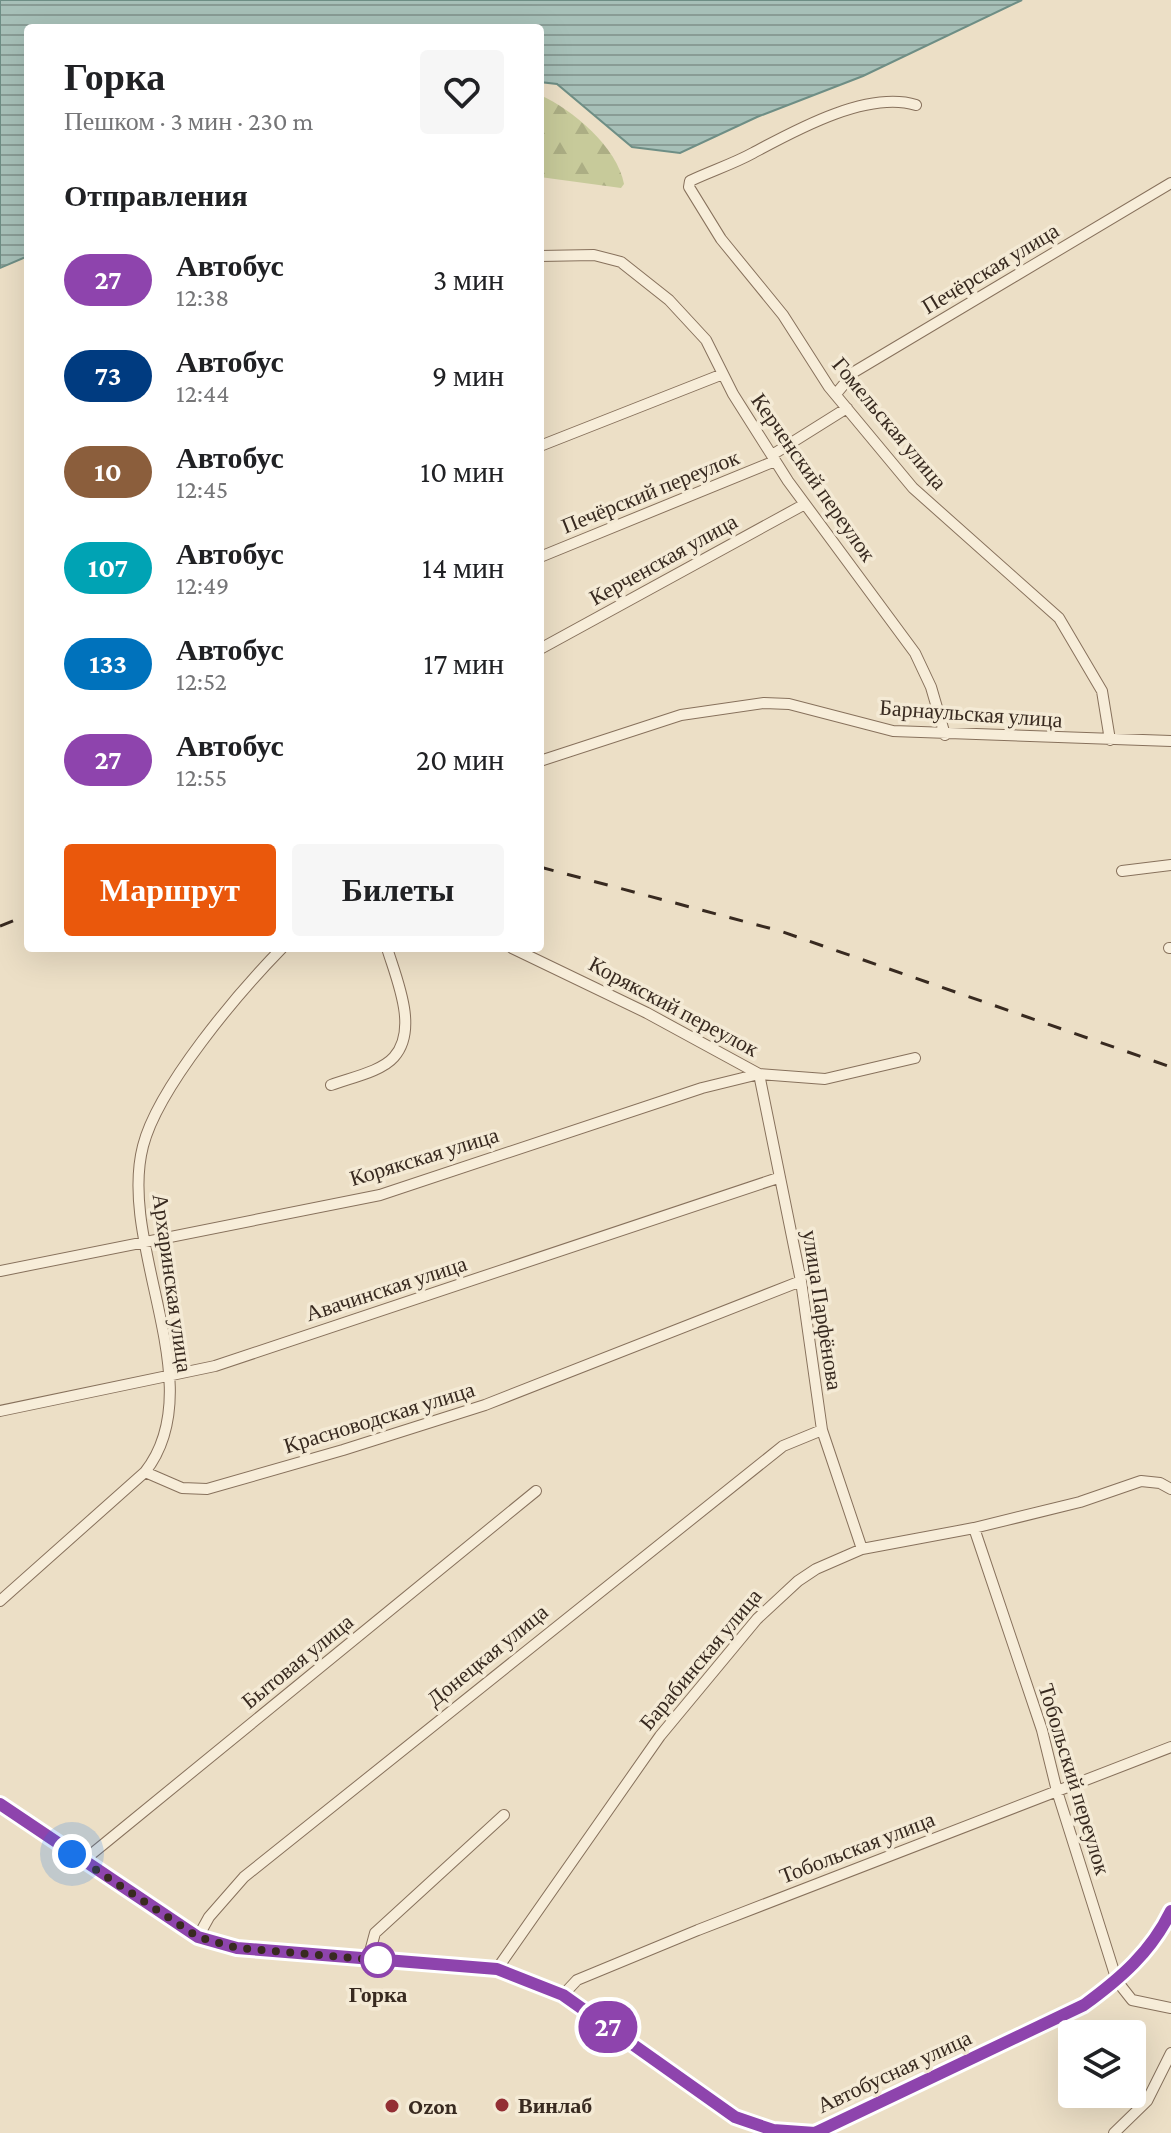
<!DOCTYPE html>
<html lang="ru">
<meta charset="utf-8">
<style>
:root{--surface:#fff;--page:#f6f6f6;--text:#202124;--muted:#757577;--accent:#ea580c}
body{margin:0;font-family:"Crimson Pro",serif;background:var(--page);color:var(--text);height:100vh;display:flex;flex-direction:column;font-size:30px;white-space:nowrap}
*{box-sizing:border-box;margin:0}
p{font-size:26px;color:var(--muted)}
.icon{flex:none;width:44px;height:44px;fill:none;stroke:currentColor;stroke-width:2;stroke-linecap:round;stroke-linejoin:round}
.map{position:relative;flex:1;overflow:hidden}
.drawer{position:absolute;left:24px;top:24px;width:520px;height:928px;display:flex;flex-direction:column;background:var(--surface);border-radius:8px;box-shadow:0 8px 32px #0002}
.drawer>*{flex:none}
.badge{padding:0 16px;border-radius:26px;font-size:28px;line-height:52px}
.controls{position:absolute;left:1058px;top:2020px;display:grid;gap:16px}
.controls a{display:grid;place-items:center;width:88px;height:88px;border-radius:8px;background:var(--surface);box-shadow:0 8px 32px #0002;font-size:40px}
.you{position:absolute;width:40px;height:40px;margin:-20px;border:6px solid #fff;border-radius:50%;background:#1a73e8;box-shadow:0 0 0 12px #1a73e833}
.map>.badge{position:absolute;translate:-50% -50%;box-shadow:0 0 0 4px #fff}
h2{padding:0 40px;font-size:30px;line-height:72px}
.round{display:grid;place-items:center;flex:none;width:84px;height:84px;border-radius:8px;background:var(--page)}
.head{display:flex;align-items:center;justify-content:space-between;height:136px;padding:0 40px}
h1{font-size:38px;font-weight:700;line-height:60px}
.button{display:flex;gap:16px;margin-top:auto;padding:16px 40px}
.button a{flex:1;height:92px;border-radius:8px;background:var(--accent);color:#fff;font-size:32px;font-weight:700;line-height:92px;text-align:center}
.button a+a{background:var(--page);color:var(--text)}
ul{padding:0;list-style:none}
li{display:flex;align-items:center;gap:24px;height:96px;padding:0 40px}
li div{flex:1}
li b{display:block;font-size:30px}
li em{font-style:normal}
li .badge{min-width:88px;font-weight:700;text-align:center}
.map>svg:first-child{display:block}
</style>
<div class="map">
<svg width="1171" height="2133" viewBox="0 0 1171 2133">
<defs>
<pattern id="forest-firs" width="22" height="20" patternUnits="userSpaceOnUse" patternTransform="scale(2)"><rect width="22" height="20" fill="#c7ca9a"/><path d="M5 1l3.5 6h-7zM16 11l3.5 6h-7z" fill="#acae84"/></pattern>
<pattern id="water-rules" width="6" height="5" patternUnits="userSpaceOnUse" patternTransform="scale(2)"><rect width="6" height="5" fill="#a7c0b8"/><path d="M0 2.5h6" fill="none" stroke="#899c95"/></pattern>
</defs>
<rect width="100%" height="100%" fill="#ecdfc6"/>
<path fill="url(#forest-firs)" d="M 540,95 C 573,110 617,147 624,184 L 621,188 L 540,177 Z"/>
<path fill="url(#water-rules)" stroke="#6e8e85" stroke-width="2" d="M 0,0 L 1022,0 L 863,76 L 757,117 L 680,153 L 632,147 L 557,84 L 540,82 L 540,28 L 28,28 L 28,256 L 0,268 Z"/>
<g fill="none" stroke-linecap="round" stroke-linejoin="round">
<defs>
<path id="street" d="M 916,105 C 867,90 794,131 753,153 C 733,164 711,171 690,181 L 689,187 L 721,239 L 783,315 L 829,387 L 913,488 L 1059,618 L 1102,691 L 1110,740
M 540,256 L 594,255 L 621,262 L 669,300 L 706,340 L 733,394 L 788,481 L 915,653 L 931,687 L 945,735
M 836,394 L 854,372 L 1171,183
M 540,446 L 723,374
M 772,455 L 847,408
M 540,557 L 775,461
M 540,649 L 805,504
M 540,761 L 681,715 L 764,703 L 789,704 L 893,731 L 1171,741
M 1122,871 L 1171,865
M 512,948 L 647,1013 L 759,1074 L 825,1079 L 915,1058
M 1169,948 L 1171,948
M 331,1085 C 349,1078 381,1072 394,1057 C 419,1029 396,978 387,948
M 0,1271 L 380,1195 L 702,1088 L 759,1074 L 801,1281 L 822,1430 L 862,1549
M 0,1411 L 215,1366 L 778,1178
M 145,1472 C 213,1386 117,1246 143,1146 C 158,1087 239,992 282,948
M 974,1528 L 1042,1730 L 1057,1791 L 1117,1981 L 1132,2000 L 1171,2008
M 0,1601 L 145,1472 L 182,1488 L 207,1489 L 343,1450 L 485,1405 L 801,1281
M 83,1861 L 536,1491
M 198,1937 L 209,1917 L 244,1877 L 783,1446 L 822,1430
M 368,1959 L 375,1933 L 504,1815
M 497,1969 L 660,1736 L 757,1619 L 798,1581 L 816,1569 L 862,1549 L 974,1528 L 1080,1502 L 1141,1481 L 1160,1483 L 1171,1489
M 563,1995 L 577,1980 L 698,1930 L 1171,1747
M 1114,2133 L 1147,2101 L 1171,2053"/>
<path id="secondary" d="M 0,1804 L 198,1937 L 237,1948 L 497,1969 L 563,1995 L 735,2117 L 773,2130 L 815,2133 L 1084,2005 C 1121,1978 1151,1952 1171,1911"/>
</defs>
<use href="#street" stroke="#87715c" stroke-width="12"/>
<use href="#secondary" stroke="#695340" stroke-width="16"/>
<use href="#street" stroke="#f7edd9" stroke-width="10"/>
<use href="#secondary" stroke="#f7edd9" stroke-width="14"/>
<path stroke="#382a20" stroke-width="3" stroke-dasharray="14 14" stroke-linecap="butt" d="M 540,867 L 780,931 L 1171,1067
M 0,926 L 28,915"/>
</g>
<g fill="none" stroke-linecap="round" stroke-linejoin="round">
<defs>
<path id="line" d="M 0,1804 L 198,1937 L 237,1948 L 497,1969 L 563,1995 L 735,2117 L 773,2130 L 815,2133 L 1084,2005 C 1121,1978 1151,1952 1171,1911"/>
</defs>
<use href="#line" stroke="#fff" stroke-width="18"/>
<use href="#line" stroke="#8e44ad" stroke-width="12"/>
<path stroke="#382a20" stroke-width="8" stroke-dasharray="0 14.4" d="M 72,1854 L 198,1937 L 237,1948 L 378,1960"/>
</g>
<circle fill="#fff" stroke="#8e44ad" stroke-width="4" cx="378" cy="1960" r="16"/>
<g fill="#932f34" stroke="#f4ead5" stroke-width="3">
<circle cx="502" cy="2105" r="8"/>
<circle cx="392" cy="2106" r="8"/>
</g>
<g text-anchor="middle" stroke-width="7" stroke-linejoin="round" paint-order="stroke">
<g font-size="22" fill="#382a20" stroke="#f4ead5">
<text transform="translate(990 268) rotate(-31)" y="8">Печёрская улица</text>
<text transform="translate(890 423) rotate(50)" y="8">Гомельская улица</text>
<text transform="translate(814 477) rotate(55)" y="8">Керченский переулок</text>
<text transform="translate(650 491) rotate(-22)" y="8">Печёрский переулок</text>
<text transform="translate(663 559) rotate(-29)" y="8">Керченская улица</text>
<text transform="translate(971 713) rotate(4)" y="8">Барнаульская улица</text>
<text transform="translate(674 1006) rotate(28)" y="8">Корякский переулок</text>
<text transform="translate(424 1156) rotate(-17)" y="8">Корякская улица</text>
<text transform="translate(173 1283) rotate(82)" y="8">Архаринская улица</text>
<text transform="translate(386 1288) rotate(-18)" y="8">Авачинская улица</text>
<text transform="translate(823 1310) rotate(81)" y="8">улица Парфёнова</text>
<text transform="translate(379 1417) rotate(-17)" y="8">Красноводская улица</text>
<text transform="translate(487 1655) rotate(-39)" y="8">Донецкая улица</text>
<text transform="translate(700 1659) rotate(-50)" y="8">Барабинская улица</text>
<text transform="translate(297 1661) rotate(-39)" y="8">Бытовая улица</text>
<text transform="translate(1075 1779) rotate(73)" y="8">Тобольский переулок</text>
<text transform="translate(857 1847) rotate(-21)" y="8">Тобольская улица</text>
<text transform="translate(894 2071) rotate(-25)" y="8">Автобусная улица</text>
</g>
<g font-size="22" font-weight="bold" fill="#382a20" stroke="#f4ead5">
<text x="378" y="2002">Горка</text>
</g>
<g font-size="22" font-weight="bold" fill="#382a20" stroke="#f4ead5" text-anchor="start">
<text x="518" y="2113">Винлаб</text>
<text x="408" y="2114">Ozon</text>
</g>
</g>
</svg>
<div class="controls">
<a><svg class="icon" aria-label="layers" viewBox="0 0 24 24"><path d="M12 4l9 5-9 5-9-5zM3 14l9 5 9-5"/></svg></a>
</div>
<div class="you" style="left:72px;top:1854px"></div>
<b class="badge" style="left:608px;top:2027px;background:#8e44ad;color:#fff">27</b>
<section class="drawer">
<div class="head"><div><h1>Горка</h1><p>Пешком · 3 мин · 230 m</p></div><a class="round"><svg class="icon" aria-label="heart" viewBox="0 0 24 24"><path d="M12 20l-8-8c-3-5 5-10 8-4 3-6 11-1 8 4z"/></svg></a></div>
<h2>Отправления</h2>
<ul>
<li><span class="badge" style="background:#8e44ad;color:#fff">27</span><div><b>Автобус</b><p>12:38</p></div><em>3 мин</em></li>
<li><span class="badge" style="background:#003b80;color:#fff">73</span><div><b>Автобус</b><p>12:44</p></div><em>9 мин</em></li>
<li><span class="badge" style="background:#8b5e3c;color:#fff">10</span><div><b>Автобус</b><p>12:45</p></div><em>10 мин</em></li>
<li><span class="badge" style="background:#00a3b4;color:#fff">107</span><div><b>Автобус</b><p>12:49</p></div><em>14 мин</em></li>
<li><span class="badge" style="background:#0072bc;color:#fff">133</span><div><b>Автобус</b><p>12:52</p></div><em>17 мин</em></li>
<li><span class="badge" style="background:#8e44ad;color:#fff">27</span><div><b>Автобус</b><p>12:55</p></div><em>20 мин</em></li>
</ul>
<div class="button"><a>Маршрут</a><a>Билеты</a></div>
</section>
</div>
